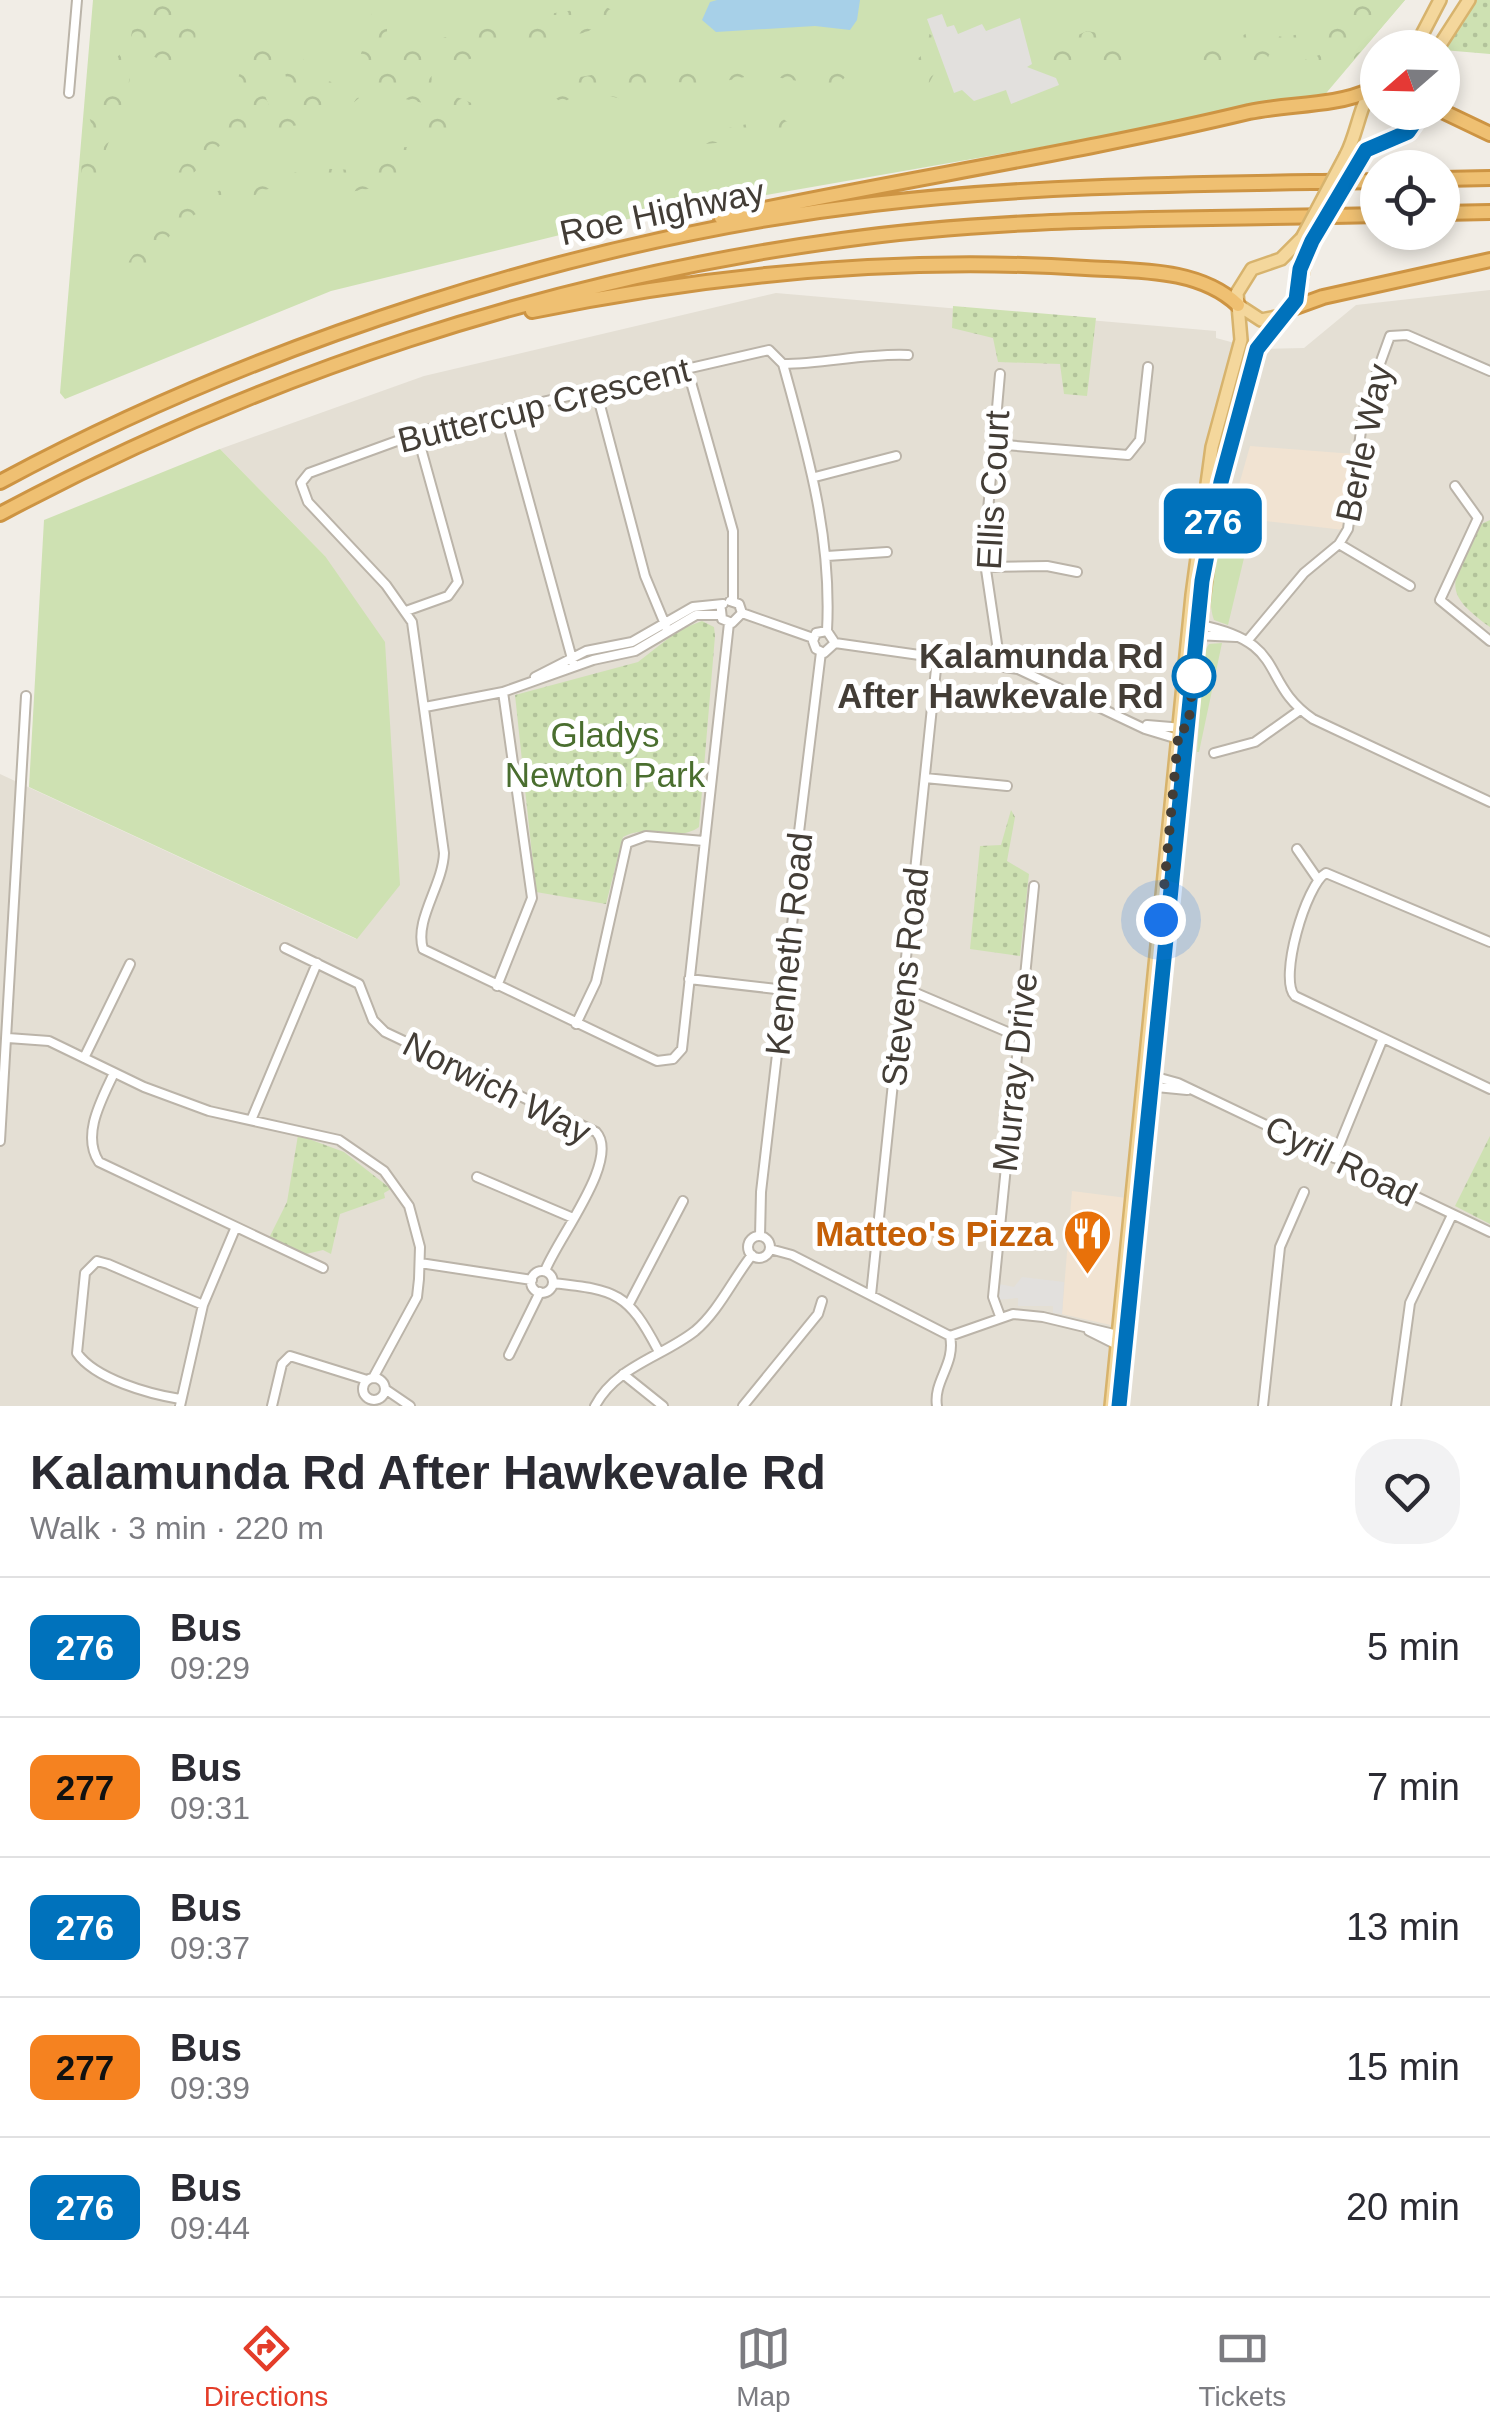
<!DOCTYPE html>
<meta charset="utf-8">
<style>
:root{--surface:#fff;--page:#f2f2f3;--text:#2b2b33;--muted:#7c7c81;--line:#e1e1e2;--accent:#e43d29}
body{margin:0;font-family:Arial,sans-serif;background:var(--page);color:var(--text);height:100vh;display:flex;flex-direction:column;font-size:38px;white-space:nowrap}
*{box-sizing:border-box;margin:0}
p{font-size:32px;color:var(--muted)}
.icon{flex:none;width:55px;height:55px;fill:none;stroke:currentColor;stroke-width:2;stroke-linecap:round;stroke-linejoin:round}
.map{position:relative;height:1406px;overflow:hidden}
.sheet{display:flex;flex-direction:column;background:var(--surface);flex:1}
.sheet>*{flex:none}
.badge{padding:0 20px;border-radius:15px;font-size:35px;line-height:65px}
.needle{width:65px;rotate:250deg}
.buttons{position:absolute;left:1360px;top:30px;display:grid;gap:20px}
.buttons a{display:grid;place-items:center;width:100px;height:100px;border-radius:50%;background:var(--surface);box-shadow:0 5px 15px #0003;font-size:50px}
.you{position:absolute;width:50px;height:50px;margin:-25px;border:8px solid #fff;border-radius:50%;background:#1a73e8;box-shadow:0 0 0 15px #1a73e833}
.map>.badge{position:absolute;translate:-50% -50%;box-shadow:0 0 0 5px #fff}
.round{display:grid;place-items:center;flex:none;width:105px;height:105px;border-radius:40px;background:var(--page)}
.overview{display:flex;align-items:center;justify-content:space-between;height:170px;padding:0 30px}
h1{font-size:48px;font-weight:600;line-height:75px}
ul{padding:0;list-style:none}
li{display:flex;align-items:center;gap:30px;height:140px;padding:0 30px;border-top:2px solid var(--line)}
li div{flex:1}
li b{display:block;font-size:38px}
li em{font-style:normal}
li .badge{min-width:110px;font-weight:700;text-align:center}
.menu{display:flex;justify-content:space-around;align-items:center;height:140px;border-top:2px solid var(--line);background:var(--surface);font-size:28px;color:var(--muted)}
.menu a{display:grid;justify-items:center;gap:5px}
.menu .current{color:var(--accent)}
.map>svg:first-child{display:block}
</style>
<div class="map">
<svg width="1490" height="1406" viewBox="0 0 1490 1406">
<defs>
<pattern id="forest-crowns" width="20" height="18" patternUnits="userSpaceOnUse" patternTransform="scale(2.5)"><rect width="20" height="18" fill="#cee1b2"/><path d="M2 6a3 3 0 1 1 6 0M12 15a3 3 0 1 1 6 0" fill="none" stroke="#b2c29a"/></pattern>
<pattern id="park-dots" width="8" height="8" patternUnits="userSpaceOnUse" patternTransform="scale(2.5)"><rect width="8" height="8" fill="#cee1b2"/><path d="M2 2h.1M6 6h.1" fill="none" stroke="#b2c29a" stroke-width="1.8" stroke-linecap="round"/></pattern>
</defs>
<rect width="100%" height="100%" fill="#f1ede6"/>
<path fill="#e4dfd4" d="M 1490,290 L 1490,1406 L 0,1406 L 0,774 L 356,939 L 325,556 L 220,449 L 424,376 L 776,293 L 1216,331 L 1216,338 L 1257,349 L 1304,348 L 1356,305 Z"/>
<path fill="#f1e3d2" d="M 1250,446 L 1354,454 L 1344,530 L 1230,517 Z
M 1072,1191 L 1127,1198 L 1115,1326 L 1062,1314 Z"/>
<path fill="#cee1b2" d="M 93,0 L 1405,0 L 1322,98 L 617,221 L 331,291 L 65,399 L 60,393 L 63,357 Z
M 220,449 L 325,556 L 385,642 L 400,885 L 357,939 L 29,787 L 44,520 Z
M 1225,517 L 1265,520 L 1262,537 L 1249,537 L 1228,625 L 1214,620 C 1206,600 1211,534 1225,517 Z
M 1222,643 L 1199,752 L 1197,752 L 1204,652 L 1209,644 Z"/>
<path fill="url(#forest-crowns)" d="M 139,0 L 201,0 L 196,13 L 195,56 L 174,67 L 149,54 L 131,36 Z
M 1361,0 L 1405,0 L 1349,65 L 1314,79 L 1297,72 L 1296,63 L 1325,53 L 1331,19 Z
M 596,1 L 615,12 L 621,23 L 600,24 L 587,32 L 431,68 L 432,85 C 449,98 469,97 484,112 L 464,135 L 416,134 L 410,117 L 423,103 L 392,96 L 376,87 L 363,72 L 361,54 L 373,8 L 387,19 L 387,36 L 395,49 L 454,35 L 467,43 L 476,28 L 501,29 L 516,19 L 581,9 Z
M 922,29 L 934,37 L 941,61 L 928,85 L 912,84 L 900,69 L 920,57 Z
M 263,30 L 277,37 L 274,58 L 257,76 L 270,108 L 288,91 L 284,65 L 303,58 L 311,77 L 340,84 L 359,98 L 339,115 L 264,133 L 244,155 L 225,140 L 183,184 L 176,176 L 195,144 L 227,115 L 249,42 Z
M 1087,31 L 1123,38 L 1128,52 L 1121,64 L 1064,74 L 1037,61 L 1034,51 C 1047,41 1070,40 1087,31 Z
M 1310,32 L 1321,43 L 1297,48 L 1290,42 L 1286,50 L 1269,55 L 1264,68 L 1221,70 L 1182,50 L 1184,42 L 1195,41 L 1219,50 L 1247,33 L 1285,37 Z
M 121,53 L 140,64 L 131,65 C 130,107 104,140 97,182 L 80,186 L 83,149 L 94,131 L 89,117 C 101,102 101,84 115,72 L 112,63 Z
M 804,64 L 836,69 L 845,77 L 836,88 L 759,74 L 706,85 L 676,82 L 626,100 L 585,90 L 562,103 L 545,90 L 552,82 L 648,65 L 701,70 Z
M 781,117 L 790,124 L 779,137 L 694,145 L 692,141 L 700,134 Z
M 415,146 L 422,171 L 408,182 L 338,194 L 318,180 L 263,190 L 232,210 C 189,200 165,241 144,271 L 123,270 L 163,211 L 224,189 L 244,189 L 309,168 L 355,170 L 356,153 Z"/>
<path fill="url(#park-dots)" d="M 1477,0 L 1490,0 L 1490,54 L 1443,50 Z
M 953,306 L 1096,318 L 1087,396 L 1064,394 L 1060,364 L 998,362 L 993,338 L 952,328 Z
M 1490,520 L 1490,627 C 1436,588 1456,582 1477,526 Z
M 702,621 L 714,627 L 715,636 L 699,827 C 678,843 647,823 623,837 L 606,904 L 536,892 L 515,695 L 638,662 L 679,630 Z
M 1011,810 L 1015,817 L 1007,861 L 1029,874 L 1020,956 L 970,949 L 980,846 L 1001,845 Z
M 298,1135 L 344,1152 L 391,1189 L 384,1193 L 385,1198 L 340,1214 L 331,1254 L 323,1250 L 302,1255 L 269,1238 L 287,1202 Z
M 1490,1136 L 1490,1224 L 1455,1206 Z"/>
<path fill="#e2e0dd" d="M 942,14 L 947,27 L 954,25 L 958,34 L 982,24 L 986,31 L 1020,18 L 1032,64 L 1027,67 L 1056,78 L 1059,85 L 1011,104 L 1006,90 L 974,101 L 962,90 L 954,93 L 927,19 Z
M 1022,1277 L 1064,1282 L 1062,1314 L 1053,1313 L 1053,1306 L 1018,1306 L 1018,1298 L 997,1300 L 999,1284 L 1014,1287 Z"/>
<path fill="#a7d0e8" d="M 717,0 L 860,0 L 857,20 L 850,30 L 815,26 L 716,32 L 702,20 L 710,2 Z"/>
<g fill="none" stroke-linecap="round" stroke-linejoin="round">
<defs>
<path id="minor" d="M 69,93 L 77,0
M 783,364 C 825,364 865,353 908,355
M 687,368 L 733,531 L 733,601
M 596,390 L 645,576 L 667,629
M 504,410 L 574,666
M 992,444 L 1128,455 L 1140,440 L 1148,367
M 815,477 L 896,456
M 1455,486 L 1478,518
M 1478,518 L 1440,600 L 1490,641
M 1339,544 L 1410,586
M 827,556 L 887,552
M 985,567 L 1047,566 L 1077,572
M 730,601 L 739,604 L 742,613 L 813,638
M 721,610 L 722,619 L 732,623 L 742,613
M 406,611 L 448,596 L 458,582 L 417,434
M 729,623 L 682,1049 L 673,1059 L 657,1061 L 423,949 C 414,920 443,885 444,853 L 412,622 L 386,585 L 308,502 L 301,483 L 309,473 L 438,426 L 769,350 L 783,364 C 808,454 832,537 827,631
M 1200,625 C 1290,643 1258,681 1313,719 L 1490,802
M 1195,635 L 1236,637
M 1248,640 L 1304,573 L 1339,544 L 1348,529 L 1364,408 L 1390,336 L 1407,335 L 1490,371
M 835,643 L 824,653 L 816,649 L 813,641 L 816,633 L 827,631 L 835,643 L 1018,669 L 1145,729 L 1178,739
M 1000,664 L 984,556 L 1000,374
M 535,677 L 586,651 L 632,642 L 693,607 L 723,604
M 425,707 L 503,692 L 593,660 L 635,651 L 696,615 L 721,615
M 1147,725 L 1183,728
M 1214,753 L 1255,742 L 1300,710
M 925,778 L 1007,786
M 1297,849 L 1317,878
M 1490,942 L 1326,873 C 1306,884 1278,980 1295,996 L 1490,1089
M 285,948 L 359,984 L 373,1020 L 385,1032 L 596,1132 C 621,1159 557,1239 545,1271
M 689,979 L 785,990
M 497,986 L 532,898 L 503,692
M 904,988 L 1017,1036
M 576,1024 L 596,982 L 627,843 L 646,836 L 704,841
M 8,1038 L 49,1041 L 144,1087 L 209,1111 L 339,1140 L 384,1171 L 409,1206 L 420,1247 L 419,1279 L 417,1297 L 373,1378
M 84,1058 L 130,964
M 114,1073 C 102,1099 81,1135 99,1162 L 323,1268
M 1149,1075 L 1178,1083 L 1490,1232
M 1146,1086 L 1187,1090
M 252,1118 L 317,963
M 0,1141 L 26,696
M 1334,1158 L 1383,1038
M 477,1177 L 573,1218
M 760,1236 L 761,1192 L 797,882 L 794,873 L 821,652
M748 1247a11 11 0 1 1 22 0a11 11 0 1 1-22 0Z
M 770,1249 L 792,1255 L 950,1336 L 1013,1314 L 1043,1317 L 1122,1336
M 420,1263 L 532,1280
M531 1282a11 11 0 1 1 22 0a11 11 0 1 1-22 0Z
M 553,1283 C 617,1290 628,1293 658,1350
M 871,1295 L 937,659
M 630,1302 L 683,1201
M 1000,1316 L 993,1297 L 1034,886
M 1089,1331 L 1121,1347
M 509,1355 L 540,1292
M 623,1374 L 663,1406
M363 1389a11 11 0 1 1 22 0a11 11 0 1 1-22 0Z
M 385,1389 L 410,1406
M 180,1399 C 149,1394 95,1379 77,1353 L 85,1273 L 97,1261 L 108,1264 L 203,1305
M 180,1406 L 203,1305 L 235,1229
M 272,1406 L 282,1364 L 290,1356 L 367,1380
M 595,1406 C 616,1366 662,1357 695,1331 C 718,1312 733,1279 752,1255
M 743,1406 L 818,1314 L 822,1301
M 937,1406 C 933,1381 956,1364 950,1336
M 1263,1406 L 1280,1247 L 1304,1192
M 1396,1406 L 1410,1303 L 1452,1215"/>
<path id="primary" d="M 1415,48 L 1440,0
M 1438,48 L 1469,0
M 1346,155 C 1358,133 1361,95 1378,82
M 1359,161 C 1376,136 1411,141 1422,112
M 1238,305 L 1261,320 L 1281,316
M 1180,800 C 1199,647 1206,503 1256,355 C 1263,332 1288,320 1296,300 C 1303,281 1302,262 1312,241
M 1147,1133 L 1153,1062
M 1111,1406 L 1192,595 L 1212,447 L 1241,340 L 1237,293 L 1252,269 L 1281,259 L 1302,238
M 1119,1406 L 1143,1181"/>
<path id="motorway" d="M 1442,111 L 1490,134
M 1442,179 L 1490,178
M 1442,213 L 1490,212
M 721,218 C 896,180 1074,154 1249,112 C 1286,104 1336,106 1368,91
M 1290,309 L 1323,297 L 1490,260
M 532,311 C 714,274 901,256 1086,268 C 1137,271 1199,268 1238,305
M 0,482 C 258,343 581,238 873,204 C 1039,184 1210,184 1378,181
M 0,514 C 262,374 548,280 842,240 C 1019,215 1200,220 1378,215"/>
</defs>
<use href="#minor" stroke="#bbb4a9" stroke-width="12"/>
<use href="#primary" stroke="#d7b36d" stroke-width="16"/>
<use href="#motorway" stroke="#cd9443" stroke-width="18"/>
<use href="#minor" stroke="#fff" stroke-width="8"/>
<use href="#primary" stroke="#f4d79c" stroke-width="11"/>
<use href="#motorway" stroke="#efc072" stroke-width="12"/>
<defs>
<path id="primary-bridge" d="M 1302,238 L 1346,155
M 1312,241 L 1359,161"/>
</defs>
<use href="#primary-bridge" stroke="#d7b36d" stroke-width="16" stroke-linecap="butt"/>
<use href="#primary-bridge" stroke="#f4d79c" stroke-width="11"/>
</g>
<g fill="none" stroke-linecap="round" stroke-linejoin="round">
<defs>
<path id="line" d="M 1119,1406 L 1202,581 L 1221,482 L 1257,349 L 1296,300 L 1300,269 L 1312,241 L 1366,150 L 1408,132 L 1422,112"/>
</defs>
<use href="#line" stroke="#fff" stroke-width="22"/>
<use href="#line" stroke="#0072bc" stroke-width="15"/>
<path stroke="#433d36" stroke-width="10" stroke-dasharray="0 18" d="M 1161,920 L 1179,728 L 1188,729 L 1194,672 L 1194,676"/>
</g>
<defs>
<symbol id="restaurant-pin" viewBox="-11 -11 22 30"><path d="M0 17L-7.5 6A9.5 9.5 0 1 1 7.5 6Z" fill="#e8710a" stroke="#fff"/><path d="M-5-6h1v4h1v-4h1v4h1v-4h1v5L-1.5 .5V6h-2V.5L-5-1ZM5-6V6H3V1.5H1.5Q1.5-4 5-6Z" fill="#fff"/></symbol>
</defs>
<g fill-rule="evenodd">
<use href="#restaurant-pin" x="1060" y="1206" width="55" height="75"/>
</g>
<circle fill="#fff" stroke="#0072bc" stroke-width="5" cx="1194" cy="676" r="20"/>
<g text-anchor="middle" stroke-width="10" stroke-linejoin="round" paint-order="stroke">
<g font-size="35" fill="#433d36" stroke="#fff">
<text transform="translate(662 212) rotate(-12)" y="12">Roe Highway</text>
<text transform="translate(544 405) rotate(-14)" y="12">Buttercup Crescent</text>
<text transform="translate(1364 443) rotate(-78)" y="12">Berle Way</text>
<text transform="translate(993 490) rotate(-87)" y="12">Ellis Court</text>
<text transform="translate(789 944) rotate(-84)" y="12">Kenneth Road</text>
<text transform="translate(905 977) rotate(-84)" y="12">Stevens Road</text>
<text transform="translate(1015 1072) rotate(-84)" y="12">Murray Drive</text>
<text transform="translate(497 1088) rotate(27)" y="12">Norwich Way</text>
<text transform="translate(1341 1161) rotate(26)" y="12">Cyril Road</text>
</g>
<g font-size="35" font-weight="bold" fill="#433d36" stroke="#fff" text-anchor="end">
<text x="1164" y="668">Kalamunda Rd<tspan x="1164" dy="40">After Hawkevale Rd</tspan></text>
</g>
<g font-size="35" fill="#4a6e2f" stroke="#fff">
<text x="605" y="747">Gladys<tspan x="605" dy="40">Newton Park</tspan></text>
</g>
<g font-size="35" font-weight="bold" fill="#c56008" stroke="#fff" text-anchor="end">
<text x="1053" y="1246">Matteo's Pizza</text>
</g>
</g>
</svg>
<div class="buttons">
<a><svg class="needle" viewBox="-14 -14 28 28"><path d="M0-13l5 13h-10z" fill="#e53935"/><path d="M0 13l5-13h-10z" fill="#7c7c81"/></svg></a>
<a><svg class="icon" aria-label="locate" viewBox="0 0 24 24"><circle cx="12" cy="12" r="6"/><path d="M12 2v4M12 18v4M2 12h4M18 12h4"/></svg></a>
</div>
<div class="you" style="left:1161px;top:920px"></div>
<b class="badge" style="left:1213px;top:521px;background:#0072bc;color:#fff">276</b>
</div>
<section class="sheet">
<div class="overview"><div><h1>Kalamunda Rd After Hawkevale Rd</h1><p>Walk · 3 min · 220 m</p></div><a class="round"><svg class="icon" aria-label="heart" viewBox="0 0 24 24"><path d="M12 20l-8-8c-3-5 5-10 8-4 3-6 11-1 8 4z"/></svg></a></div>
<ul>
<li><span class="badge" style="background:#0072bc;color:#fff">276</span><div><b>Bus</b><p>09:29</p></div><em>5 min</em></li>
<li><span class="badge" style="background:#f58220;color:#111">277</span><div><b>Bus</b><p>09:31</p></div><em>7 min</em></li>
<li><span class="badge" style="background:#0072bc;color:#fff">276</span><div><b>Bus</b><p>09:37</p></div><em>13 min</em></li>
<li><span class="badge" style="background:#f58220;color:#111">277</span><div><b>Bus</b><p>09:39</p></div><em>15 min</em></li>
<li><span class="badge" style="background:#0072bc;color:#fff">276</span><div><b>Bus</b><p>09:44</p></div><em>20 min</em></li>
</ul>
</section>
<nav class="menu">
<a class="current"><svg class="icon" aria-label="directions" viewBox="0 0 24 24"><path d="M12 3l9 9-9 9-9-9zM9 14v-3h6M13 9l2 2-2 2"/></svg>Directions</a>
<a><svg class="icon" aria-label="map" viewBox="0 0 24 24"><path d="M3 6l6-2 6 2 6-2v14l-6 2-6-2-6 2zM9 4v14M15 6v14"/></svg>Map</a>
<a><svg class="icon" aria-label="tickets" viewBox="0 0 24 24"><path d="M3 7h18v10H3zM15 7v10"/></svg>Tickets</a>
</nav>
